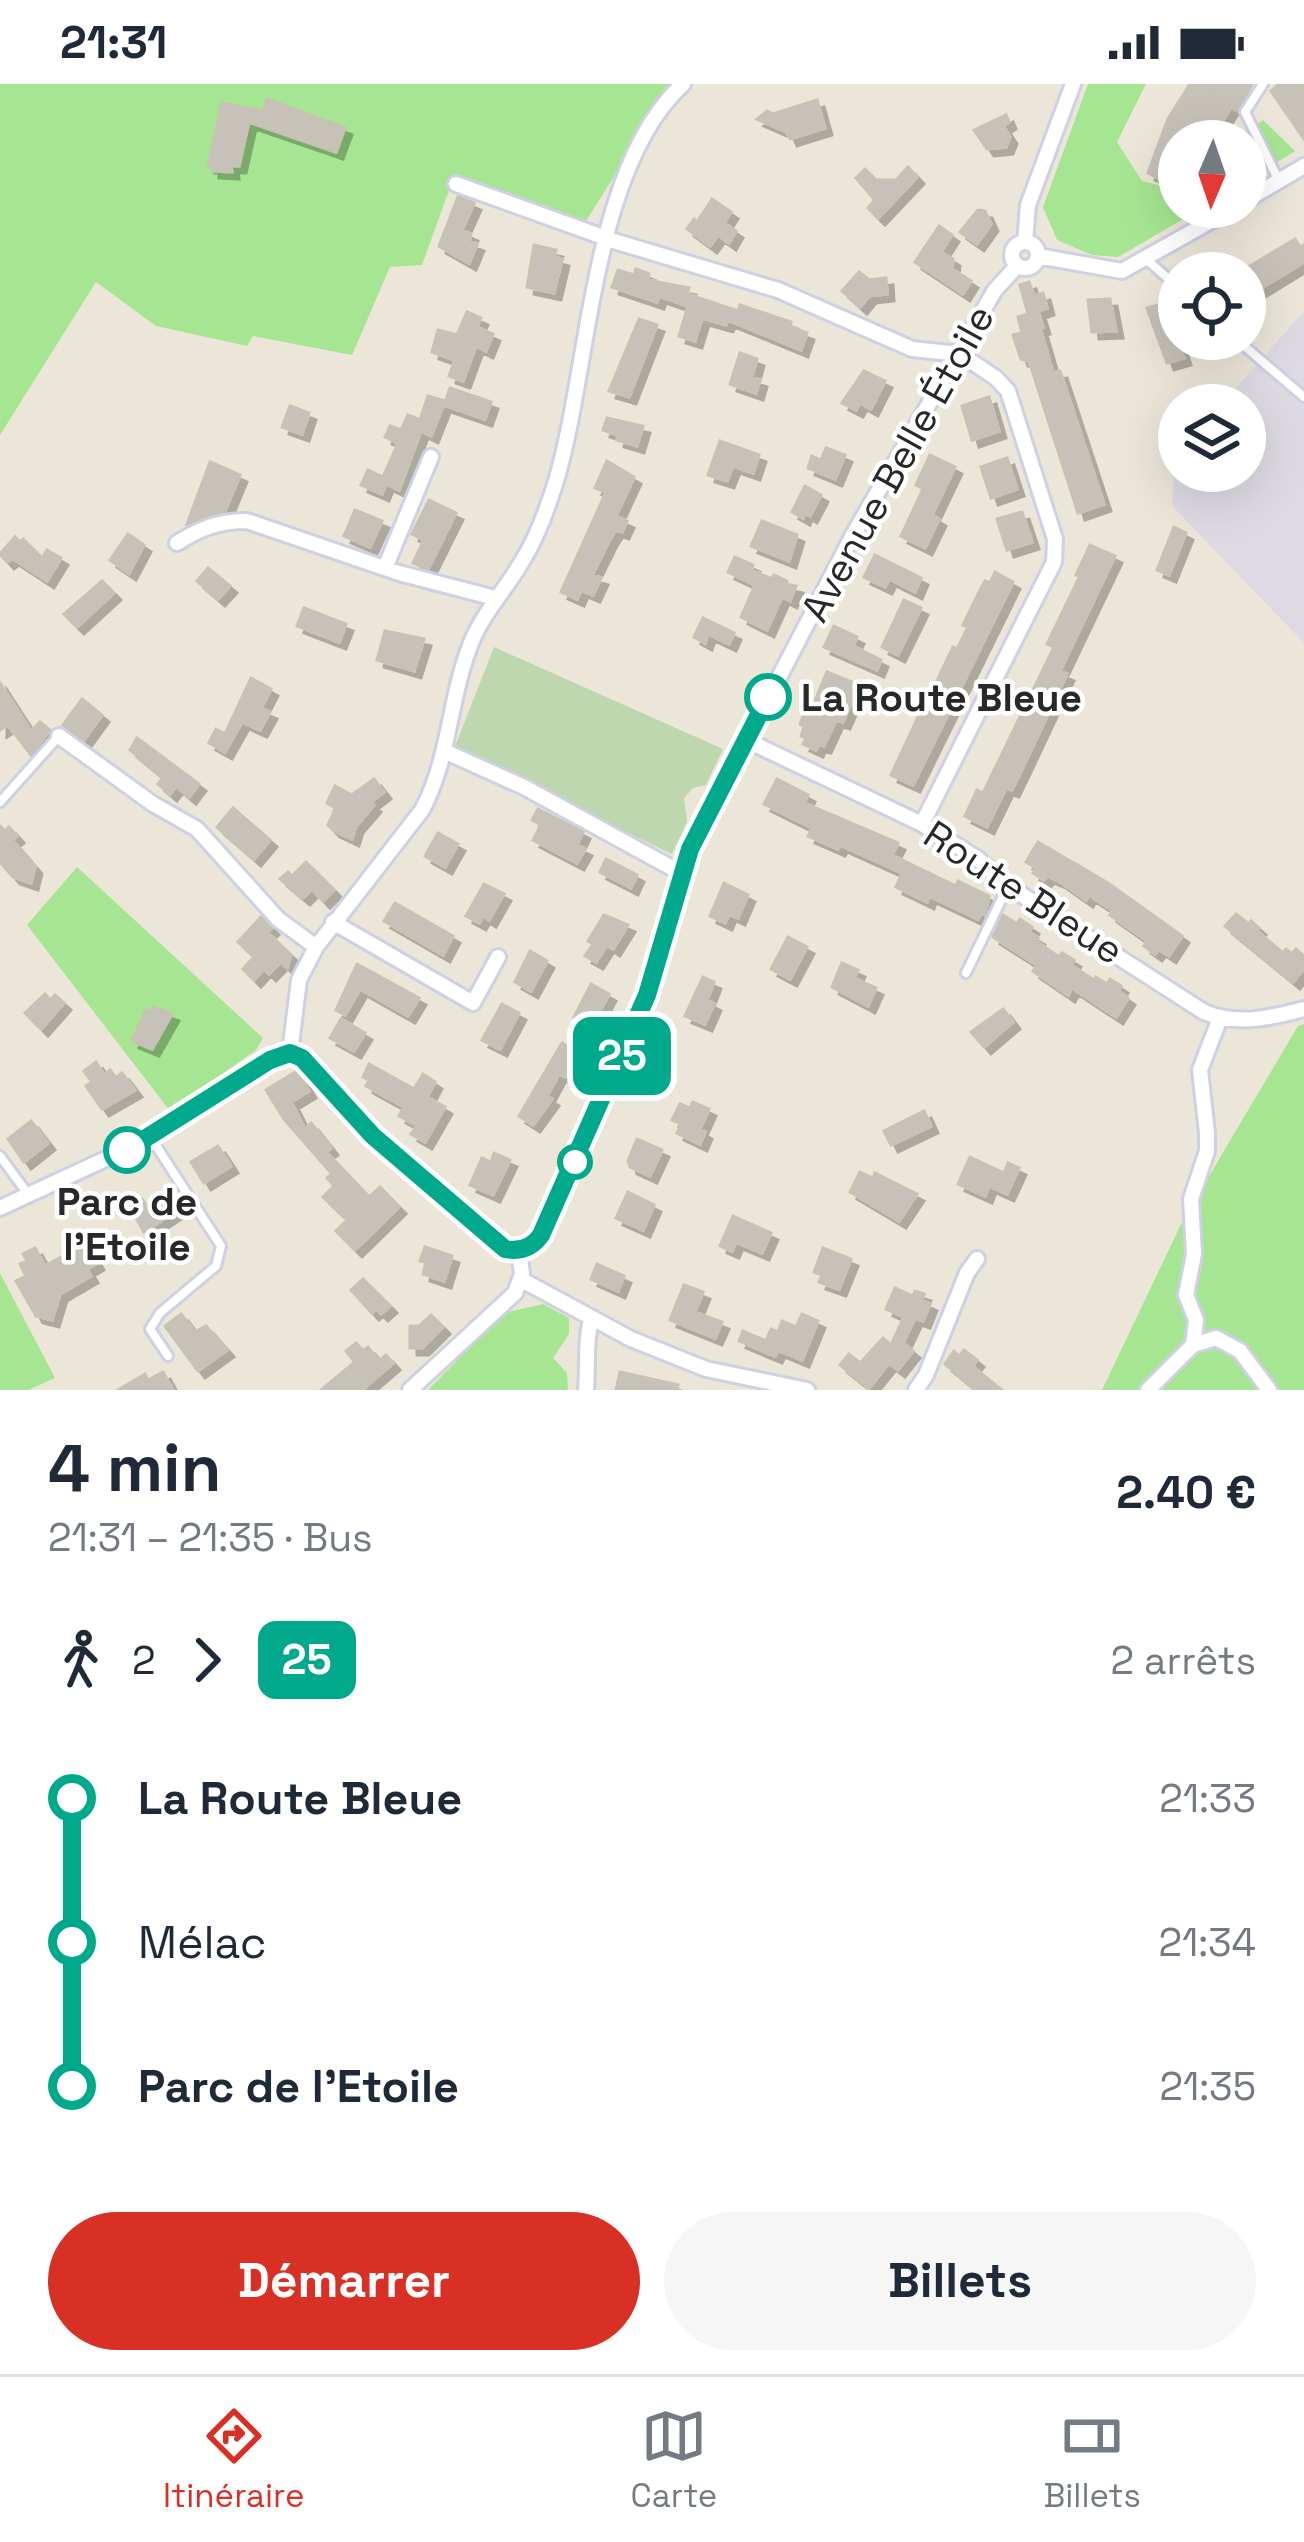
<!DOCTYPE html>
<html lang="fr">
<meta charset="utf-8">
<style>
:root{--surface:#fff;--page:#f6f6f7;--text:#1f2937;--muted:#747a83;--line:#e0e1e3;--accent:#d93025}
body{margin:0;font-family:"Space Grotesk",sans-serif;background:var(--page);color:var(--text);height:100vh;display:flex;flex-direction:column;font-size:45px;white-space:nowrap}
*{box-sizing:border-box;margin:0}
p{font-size:39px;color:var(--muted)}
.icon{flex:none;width:66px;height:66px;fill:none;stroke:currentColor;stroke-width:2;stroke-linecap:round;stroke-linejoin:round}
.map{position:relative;height:1306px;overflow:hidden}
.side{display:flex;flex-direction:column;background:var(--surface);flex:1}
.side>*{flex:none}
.badge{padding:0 24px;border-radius:18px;font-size:42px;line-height:78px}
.needle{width:78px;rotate:182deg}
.tools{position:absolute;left:1158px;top:36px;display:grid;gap:24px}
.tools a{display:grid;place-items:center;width:108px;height:108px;border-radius:50%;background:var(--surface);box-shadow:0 12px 48px #0002;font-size:60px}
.map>.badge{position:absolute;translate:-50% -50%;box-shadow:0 0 0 6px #fff}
.legs{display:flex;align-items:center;gap:18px;height:132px;padding:0 48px;font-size:39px}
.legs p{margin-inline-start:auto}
.summary{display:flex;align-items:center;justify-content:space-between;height:204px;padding:0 48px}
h1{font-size:66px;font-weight:700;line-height:90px}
.button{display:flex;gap:24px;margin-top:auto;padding:24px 48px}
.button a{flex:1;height:138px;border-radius:72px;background:var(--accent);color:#fff;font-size:48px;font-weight:700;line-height:138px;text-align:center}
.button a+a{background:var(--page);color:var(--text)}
ul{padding:0 48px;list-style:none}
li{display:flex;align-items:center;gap:42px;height:144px;font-size:45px}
li i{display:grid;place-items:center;width:18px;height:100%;margin:0 15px;background:currentColor}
li i::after{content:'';width:30px;height:30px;margin:-15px;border:9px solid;border-radius:50%;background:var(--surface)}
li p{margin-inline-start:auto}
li:first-child i{background:linear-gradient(#0000 50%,currentColor 0)}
li:last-child i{background:linear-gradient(currentColor 50%,#0000 0)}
.status{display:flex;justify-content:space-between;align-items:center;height:84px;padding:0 60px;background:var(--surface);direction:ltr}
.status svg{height:33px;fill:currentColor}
.tab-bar{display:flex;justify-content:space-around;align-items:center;height:168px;border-top:3px solid var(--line);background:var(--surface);font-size:33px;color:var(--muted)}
.tab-bar a{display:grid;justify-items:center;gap:6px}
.tab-bar .selected{color:var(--accent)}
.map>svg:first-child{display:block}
</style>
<div class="status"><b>21:31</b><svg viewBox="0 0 49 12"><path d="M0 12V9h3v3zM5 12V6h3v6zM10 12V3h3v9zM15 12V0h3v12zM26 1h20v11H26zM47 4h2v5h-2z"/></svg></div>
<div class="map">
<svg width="1304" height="1306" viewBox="0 0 1304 1306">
<defs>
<filter id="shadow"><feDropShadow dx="7" dy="7" stdDeviation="0" flood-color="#0004"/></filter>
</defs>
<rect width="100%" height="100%" fill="#ece6d9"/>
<path fill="#dedae3" d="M 1304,227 L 1304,559 L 1172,422 L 1175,375 L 1179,370 L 1179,387 L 1245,387 L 1245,321 L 1221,321 Z"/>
<path fill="#a6e692" d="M 0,0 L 672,0 L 581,145 L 451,101 L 422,181 L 390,183 L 352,271 L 253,252 L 247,262 L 156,242 L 96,198 L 0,351 Z
M 1088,0 L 1146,0 L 1117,58 L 1142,97 L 1179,106 L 1179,123 L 1204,123 L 1118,173 L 1092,171 L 1057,156 L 1043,123 Z
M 1263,36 L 1295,67 L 1245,98 L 1245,57 L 1232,57 Z
M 77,783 L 263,954 L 256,966 L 170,1027 L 27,841 Z
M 1304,940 L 1304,1306 L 1102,1306 L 1183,1136 L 1298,942 Z
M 0,1189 L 55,1294 L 28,1306 L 0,1306 Z
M 543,1220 L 569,1234 L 569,1250 L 553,1274 L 567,1289 L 568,1306 L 428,1306 L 495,1238 L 508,1228 Z"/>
<path fill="#bed7af" d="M 494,563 L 723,665 L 706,701 L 693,704 L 684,714 L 687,738 L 672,770 L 454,665 Z"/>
<path fill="#c7c2b9" stroke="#c7c2b3" stroke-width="3" filter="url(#shadow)" d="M 1190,0 L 1252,0 L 1236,26 L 1231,23 L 1210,57 L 1179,57 L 1179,104 L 1148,89 L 1168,35 Z
M 1279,0 L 1304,0 L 1304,55 L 1271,7 Z
M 267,15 L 345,44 L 336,68 L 249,38 L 239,82 L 231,82 L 232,88 L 212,87 L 212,82 L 208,82 L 222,19 L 263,27 Z
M 817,16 L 825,44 L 790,55 L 787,48 L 757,35 L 767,27 L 773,30 Z
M 1006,31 L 1009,38 L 1003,42 L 1010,53 L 1006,63 L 987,65 L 974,46 Z
M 908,83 L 917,93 L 878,134 L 868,124 L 875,116 L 856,94 L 865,85 L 876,96 L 896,96 Z
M 458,113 L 474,119 L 462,146 L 471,150 L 469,157 L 477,160 L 469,179 L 439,162 Z
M 712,115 L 731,128 L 724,139 L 736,147 L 729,159 L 718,151 L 710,162 L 687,145 L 694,135 L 697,138 Z
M 978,126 L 985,127 L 991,140 L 977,160 L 960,148 Z
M 939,142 L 952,151 L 941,168 L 953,175 L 952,185 L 971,197 L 963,210 L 915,178 Z
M 1295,155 L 1300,163 L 1304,161 L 1304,178 L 1245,214 L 1245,185 Z
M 534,161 L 556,166 L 554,173 L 562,175 L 554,209 L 527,203 Z
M 636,185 L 649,190 L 647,196 L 689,204 L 687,210 L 738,227 L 740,221 L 791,238 L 790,243 L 807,249 L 801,266 L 728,236 L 726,241 L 702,234 L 695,257 L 679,252 L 688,222 L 659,212 L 657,218 L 612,203 L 618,186 L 634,191 Z
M 859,188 L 869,196 L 886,194 L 887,210 L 869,212 L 860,223 L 842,207 Z
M 1029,198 L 1034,212 L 1043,209 L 1047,224 L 1038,227 L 1043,243 L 1040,244 L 1053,289 L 1060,287 L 1104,420 L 1078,429 L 1029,277 L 1021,275 L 1013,251 L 1022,249 L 1018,233 L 1028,230 L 1020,201 Z
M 1110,215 L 1116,247 L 1092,248 L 1088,216 Z
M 1165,219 L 1184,274 L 1167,279 L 1147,224 Z
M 467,228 L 481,234 L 477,243 L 493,250 L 486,267 L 476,262 L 463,297 L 449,292 L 455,276 L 432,268 L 438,246 L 457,251 Z
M 639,235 L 657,241 L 629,313 L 609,307 Z
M 740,269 L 757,275 L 752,293 L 760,296 L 756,309 L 730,300 Z
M 864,287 L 885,297 L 871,325 L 860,319 L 856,326 L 842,319 Z
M 450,304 L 491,318 L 485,335 L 444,321 Z
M 428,312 L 445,317 L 431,352 L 421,347 L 399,406 L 386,400 L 382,410 L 361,401 L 368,386 L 383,393 L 398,359 L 385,353 L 390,342 L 401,346 L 408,331 L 420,336 Z
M 989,313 L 999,347 L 972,356 L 962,322 Z
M 290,322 L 309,329 L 302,350 L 282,343 Z
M 607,334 L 643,342 L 637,362 L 617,356 L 618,351 L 603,346 Z
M 720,357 L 759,371 L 753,389 L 733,382 L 727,397 L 708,391 Z
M 826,364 L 845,371 L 835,395 L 808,384 L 812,372 L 821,376 Z
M 930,371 L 955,383 L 932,431 L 939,435 L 925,464 L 901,452 L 923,405 L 916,401 Z
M 1007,374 L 1017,405 L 991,414 L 981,383 Z
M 607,377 L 634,393 L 616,432 L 627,437 L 622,448 L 616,446 L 610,455 L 592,491 L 601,494 L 593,511 L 581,506 L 577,515 L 561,508 L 606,408 L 595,404 Z
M 210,378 L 240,391 L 225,427 L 187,440 Z
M 805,402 L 821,411 L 810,432 L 805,429 L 803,434 L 792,428 Z
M 429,416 L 456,429 L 428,485 L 413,479 L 424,456 L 412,450 Z
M 355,426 L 382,437 L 370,463 L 344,452 Z
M 1022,428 L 1032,458 L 1007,466 L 997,435 Z
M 762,437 L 797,451 L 789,477 L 751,462 Z
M 1174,443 L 1186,449 L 1169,491 L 1157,486 Z
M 128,450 L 144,461 L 129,489 L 110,476 Z
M 15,453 L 20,458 L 23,455 L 42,474 L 47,466 L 61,474 L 47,497 L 12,474 L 7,478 L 0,470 Z
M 1090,461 L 1115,472 L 1060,587 L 1067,590 L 1024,681 L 1012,706 L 1006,704 L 987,743 L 965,732 L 977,706 L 983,709 L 1054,563 L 1047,560 L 1080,492 L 1076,491 Z
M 875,471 L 921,494 L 915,508 L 889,495 L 885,503 L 864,493 Z
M 735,473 L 753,481 L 751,486 L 772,495 L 774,491 L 787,497 L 786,500 L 796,502 L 790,517 L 782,513 L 767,546 L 741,533 L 755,501 L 728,488 Z
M 208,484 L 230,502 L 218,515 L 197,497 Z
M 995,488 L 1013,498 L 913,701 L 891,691 L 920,629 L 925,632 L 936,610 L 932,607 L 953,563 L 957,565 L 968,543 L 963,541 L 978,510 L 985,497 L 990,499 Z
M 102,497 L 114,509 L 77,543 L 64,530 Z
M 904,516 L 921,524 L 898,571 L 882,563 Z
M 304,524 L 346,540 L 339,558 L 297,542 Z
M 703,534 L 734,549 L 729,560 L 708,550 L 705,559 L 694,553 Z
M 834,542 L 857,553 L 853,562 L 881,576 L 877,586 L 824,563 Z
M 385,547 L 424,555 L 414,587 L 377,576 Z
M 827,588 L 859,601 L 843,638 L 836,636 L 824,662 L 819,660 L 816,666 L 803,660 L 806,654 L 801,652 L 804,643 L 800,640 L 809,617 L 814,619 Z
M 251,594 L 271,605 L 261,624 L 270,628 L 260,646 L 242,638 L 225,668 L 209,659 L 216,645 L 225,650 Z
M 0,599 L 31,647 L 40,638 L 50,646 L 31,671 L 8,641 L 0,646 Z
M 82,615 L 102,631 L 84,656 L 63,641 Z
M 137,654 L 199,700 L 189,713 L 176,702 L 170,710 L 158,700 L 163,693 L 130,666 Z
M 374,695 L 384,708 L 371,718 L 374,721 L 356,742 L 352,755 L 333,746 L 328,741 L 336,724 L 327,719 L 335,702 L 352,711 Z
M 777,695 L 808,711 L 804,719 L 898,759 L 892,771 L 956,802 L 958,797 L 989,812 L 985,831 L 981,829 L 978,835 L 929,812 L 927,818 L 896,803 L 902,789 L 840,761 L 838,765 L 808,752 L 812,744 L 764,720 Z
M 233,724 L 270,756 L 254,775 L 217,743 Z
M 538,725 L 583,748 L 577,761 L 585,765 L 577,779 L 533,756 L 541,741 L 532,736 Z
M 0,742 L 5,747 L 9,743 L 17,752 L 12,756 L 35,783 L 31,799 L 13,793 L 0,778 Z
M 438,749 L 458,760 L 445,783 L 425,772 Z
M 1038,758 L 1108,799 L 1182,852 L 1169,872 L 1159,865 L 1155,870 L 1144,862 L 1147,857 L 1110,831 L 1113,827 L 1089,811 L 1086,816 L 1059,797 L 1047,792 L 1044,796 L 1033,789 L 1036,784 L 1026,778 Z
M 606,775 L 637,791 L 631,804 L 600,788 Z
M 306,778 L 334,806 L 323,817 L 312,805 L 303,814 L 280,795 L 288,788 L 292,792 Z
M 724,799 L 748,811 L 738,834 L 729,830 L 725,839 L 710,832 Z
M 484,800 L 504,810 L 489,836 L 483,832 L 479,839 L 466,832 Z
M 395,819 L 453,852 L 443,871 L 384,837 Z
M 1236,830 L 1249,840 L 1251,837 L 1259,844 L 1257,847 L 1283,869 L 1286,865 L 1292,870 L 1296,865 L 1304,872 L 1304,885 L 1293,898 L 1225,842 Z
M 604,831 L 628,841 L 613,865 L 607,861 L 596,878 L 585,872 L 593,860 L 588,857 Z
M 1003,831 L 1017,840 L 1020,835 L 1032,843 L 1028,848 L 1038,854 L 1036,857 L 1059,873 L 1062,869 L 1074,876 L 1071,881 L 1094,896 L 1096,893 L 1107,900 L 1110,895 L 1121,902 L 1118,907 L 1128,914 L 1116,933 L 1072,904 L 1068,911 L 1033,887 L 1037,881 L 993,853 Z
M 261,833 L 272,844 L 267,848 L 291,871 L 287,884 L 281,878 L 269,890 L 264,885 L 254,896 L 243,885 L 254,873 L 238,858 Z
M 788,853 L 807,863 L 790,895 L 771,885 Z
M 530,867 L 547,877 L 531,907 L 515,898 Z
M 842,879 L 858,886 L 854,894 L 876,904 L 868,922 L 832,903 Z
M 357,880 L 419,914 L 408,932 L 360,905 L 345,931 L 336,926 Z
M 703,893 L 714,898 L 707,916 L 714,920 L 705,940 L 685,932 Z
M 591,900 L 609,910 L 596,934 L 590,931 L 586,939 L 574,933 Z
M 45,910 L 50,916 L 55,911 L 64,919 L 41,945 L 25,929 Z
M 502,920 L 519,929 L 500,965 L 482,956 Z
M 153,923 L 172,930 L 152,965 L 132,957 L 146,926 L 150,928 Z
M 1003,925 L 1013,938 L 984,963 L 971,948 Z
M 341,935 L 365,949 L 354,967 L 330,954 Z
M 562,959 L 579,968 L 565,993 L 559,990 L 547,1012 L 552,1015 L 533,1041 L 519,1032 Z
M 96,978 L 104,991 L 110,986 L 116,994 L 122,989 L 135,1006 L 102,1025 L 86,1002 L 92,998 L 84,987 Z
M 369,980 L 414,1005 L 423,990 L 435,998 L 427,1013 L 445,1023 L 425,1058 L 411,1050 L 417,1042 L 399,1032 L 404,1023 L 366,1002 L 369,996 L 363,993 Z
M 297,987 L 309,1007 L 291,1018 L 305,1045 L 311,1039 L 331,1064 L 326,1068 L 369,1113 L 380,1103 L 399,1123 L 355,1166 L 336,1147 L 347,1136 L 323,1113 L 334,1102 L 327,1094 L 332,1090 L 284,1035 L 266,1006 Z
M 693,1018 L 709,1025 L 700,1045 L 705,1048 L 700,1060 L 677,1049 L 682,1040 L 672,1036 L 680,1020 L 690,1024 Z
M 924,1027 L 931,1042 L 891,1061 L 884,1047 Z
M 31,1037 L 48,1059 L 24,1078 L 8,1055 Z
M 637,1055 L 662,1066 L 650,1092 L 630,1083 L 628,1077 Z
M 218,1062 L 231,1082 L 204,1099 L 191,1078 Z
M 494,1069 L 510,1076 L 493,1111 L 470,1101 L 482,1074 L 491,1078 Z
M 970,1073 L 1004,1089 L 1008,1079 L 1019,1084 L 1007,1110 L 989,1102 L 985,1112 L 958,1100 Z
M 860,1088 L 873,1094 L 875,1089 L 917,1110 L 899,1137 L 850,1108 Z
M 628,1108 L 654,1121 L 643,1146 L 616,1134 Z
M 165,1110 L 176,1127 L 144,1148 L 130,1123 L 142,1115 L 147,1122 Z
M 733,1132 L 771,1149 L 762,1169 L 736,1158 L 732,1167 L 720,1162 Z
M 86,1159 L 97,1179 L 87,1185 L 91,1192 L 60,1210 L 52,1236 L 36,1232 L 16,1197 L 26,1192 L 20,1180 L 27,1177 L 23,1170 L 35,1164 L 45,1182 Z
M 425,1163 L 452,1172 L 444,1197 L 423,1190 L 426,1178 L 420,1177 Z
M 823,1164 L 851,1175 L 839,1205 L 819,1198 L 822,1191 L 814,1188 Z
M 597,1180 L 624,1192 L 618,1207 L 591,1195 Z
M 363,1195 L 390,1222 L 381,1230 L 376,1225 L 372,1229 L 351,1206 Z
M 684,1201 L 703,1208 L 695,1228 L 722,1238 L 715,1254 L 670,1236 Z
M 895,1204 L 913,1212 L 915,1207 L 924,1210 L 922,1216 L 930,1220 L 923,1237 L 915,1234 L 903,1259 L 913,1267 L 898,1286 L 889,1279 L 869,1304 L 840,1281 L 849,1270 L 860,1279 L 883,1254 L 891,1261 L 904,1233 L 886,1225 Z
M 181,1230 L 195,1248 L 206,1242 L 227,1266 L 198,1287 L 165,1242 Z
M 802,1230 L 818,1237 L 802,1276 L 778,1266 L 775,1272 L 739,1257 L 743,1247 L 766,1257 L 771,1245 L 778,1248 L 782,1237 L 796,1243 Z
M 431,1231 L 443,1243 L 422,1264 L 410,1264 L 410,1242 L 419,1242 Z
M 356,1259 L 363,1267 L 368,1263 L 379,1277 L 386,1271 L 393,1279 L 362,1306 L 321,1306 L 355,1278 L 346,1267 Z
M 964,1266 L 977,1276 L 972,1282 L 1002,1306 L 977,1306 L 945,1280 L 954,1267 L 959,1272 Z
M 163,1288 L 173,1306 L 118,1306 L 145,1290 L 148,1296 Z
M 620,1288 L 678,1301 L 677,1306 L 616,1306 Z"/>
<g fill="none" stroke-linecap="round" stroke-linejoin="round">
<defs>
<path id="lane" d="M 1263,0 L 1245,28 L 1279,97
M 1147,176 L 1179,204
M 1236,255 L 1304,313
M 0,718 L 59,652
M 966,889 L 1008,802
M 151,1054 L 221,1162 L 216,1182 L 160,1229 L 150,1245 L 168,1272
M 0,1072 L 28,1110"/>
<path id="street" d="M 456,100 L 617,158 L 778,206 L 912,265 L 960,270 L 996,294 L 1008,307 L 1055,455 L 1054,478 L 922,740
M 1245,117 L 1304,82
M 1025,158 L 1028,121 L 1073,0
M1012 171a13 13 0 1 1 26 0a13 13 0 1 1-26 0Z
M 1038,172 L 1122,187 L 1236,123
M 177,459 C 201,444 219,437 247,437 L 399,489 L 495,514
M 385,484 L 431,373
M 59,652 L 153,720 L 197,745 L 278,835 L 316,863
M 746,656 L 922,740 L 978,775 L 1008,802 L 1204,928 C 1238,942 1270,934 1304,925
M 444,667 L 524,703 L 681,789
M 333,838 L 473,919 L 498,873
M 290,969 L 299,896 L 316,863 L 422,726 C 450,674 449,614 471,559 C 484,527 508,503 524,474 C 538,451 548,423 556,397 C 590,284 591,84 683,0
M 0,1124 L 151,1054 L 270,975 L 290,969 L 302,974 L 373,1051 L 505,1165 L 526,1165 L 537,1157 L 636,940 L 690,765 L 854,449 L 995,206 L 1017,182
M 522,1196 L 631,1255 L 706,1285 L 807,1306
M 1193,1261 L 1196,1236 L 1186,1211 L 1194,1170 L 1191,1115 L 1207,1067 L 1207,1049 L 1200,986 L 1220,934
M 410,1306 L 515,1209 L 522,1190 L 519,1167
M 586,1306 C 588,1281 585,1258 591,1235
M 916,1306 L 926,1291 L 967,1189 L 977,1175
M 1148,1306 L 1193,1261 L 1216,1254 L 1240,1267 L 1269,1306"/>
</defs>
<use href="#lane" stroke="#ced0e3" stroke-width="14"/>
<use href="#street" stroke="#ced0e3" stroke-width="20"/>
<use href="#lane" stroke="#fff" stroke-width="8"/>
<use href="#street" stroke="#fff" stroke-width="14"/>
</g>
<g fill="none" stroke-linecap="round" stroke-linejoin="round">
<defs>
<path id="line-1" d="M 127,1066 L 270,976 L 290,969 L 302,974 L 373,1052 L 505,1165 C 520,1168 532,1164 541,1151 L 647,911 L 690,765 L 768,613"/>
</defs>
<use href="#line-1" stroke="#fff" stroke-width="27"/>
<use href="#line-1" stroke="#00a98b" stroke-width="18"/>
</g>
<g fill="#fff" stroke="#00a98b" stroke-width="6">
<circle cx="768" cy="613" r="21"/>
<circle cx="127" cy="1066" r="21"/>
<circle cx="575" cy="1078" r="15"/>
</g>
<g text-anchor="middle" stroke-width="9" stroke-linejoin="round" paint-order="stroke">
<g font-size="39" fill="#282828" stroke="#fff">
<text transform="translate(897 379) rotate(-61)" y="14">Avenue Belle Étoile</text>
<text transform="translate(1024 808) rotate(33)" y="14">Route Bleue</text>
</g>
<g font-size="39" font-weight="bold" fill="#282828" stroke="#fff" text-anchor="start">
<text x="801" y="627">La Route Bleue</text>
<text x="127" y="1131" text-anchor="middle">Parc de<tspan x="127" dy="45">l'Etoile</tspan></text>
</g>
</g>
</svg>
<div class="tools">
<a><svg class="needle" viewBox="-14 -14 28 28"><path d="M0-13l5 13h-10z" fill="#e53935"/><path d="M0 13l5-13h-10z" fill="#747a83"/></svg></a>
<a><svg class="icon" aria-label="locate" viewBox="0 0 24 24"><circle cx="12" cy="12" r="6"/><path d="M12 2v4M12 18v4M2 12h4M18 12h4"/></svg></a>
<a><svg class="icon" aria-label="layers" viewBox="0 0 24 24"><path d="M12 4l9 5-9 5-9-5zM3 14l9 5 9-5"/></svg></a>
</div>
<b class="badge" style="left:622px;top:972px;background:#00a98b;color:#fff">25</b>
</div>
<section class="side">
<div class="summary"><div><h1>4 min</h1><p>21:31 – 21:35 · Bus</p></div><b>2.40 €</b></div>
<div class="legs"><svg class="icon" aria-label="walk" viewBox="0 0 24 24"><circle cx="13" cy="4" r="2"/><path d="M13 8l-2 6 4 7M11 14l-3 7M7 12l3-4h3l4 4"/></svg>2<svg class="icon" aria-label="forward" viewBox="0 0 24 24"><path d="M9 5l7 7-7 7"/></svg><b class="badge" style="background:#00a98b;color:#fff">25</b><p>2 arrêts</p></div>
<ul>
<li><i style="color:#00a98b"></i><b>La Route Bleue</b><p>21:33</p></li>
<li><i style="color:#00a98b"></i><span>Mélac</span><p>21:34</p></li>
<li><i style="color:#00a98b"></i><b>Parc de l'Etoile</b><p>21:35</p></li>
</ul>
<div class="button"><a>Démarrer</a><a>Billets</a></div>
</section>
<nav class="tab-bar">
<a class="selected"><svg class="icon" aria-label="directions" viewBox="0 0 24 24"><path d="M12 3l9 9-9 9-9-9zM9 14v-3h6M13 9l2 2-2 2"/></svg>Itinéraire</a>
<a><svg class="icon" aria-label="map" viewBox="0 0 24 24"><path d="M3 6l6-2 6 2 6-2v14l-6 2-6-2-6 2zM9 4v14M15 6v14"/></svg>Carte</a>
<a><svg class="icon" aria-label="tickets" viewBox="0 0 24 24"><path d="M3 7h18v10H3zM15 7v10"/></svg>Billets</a>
</nav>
